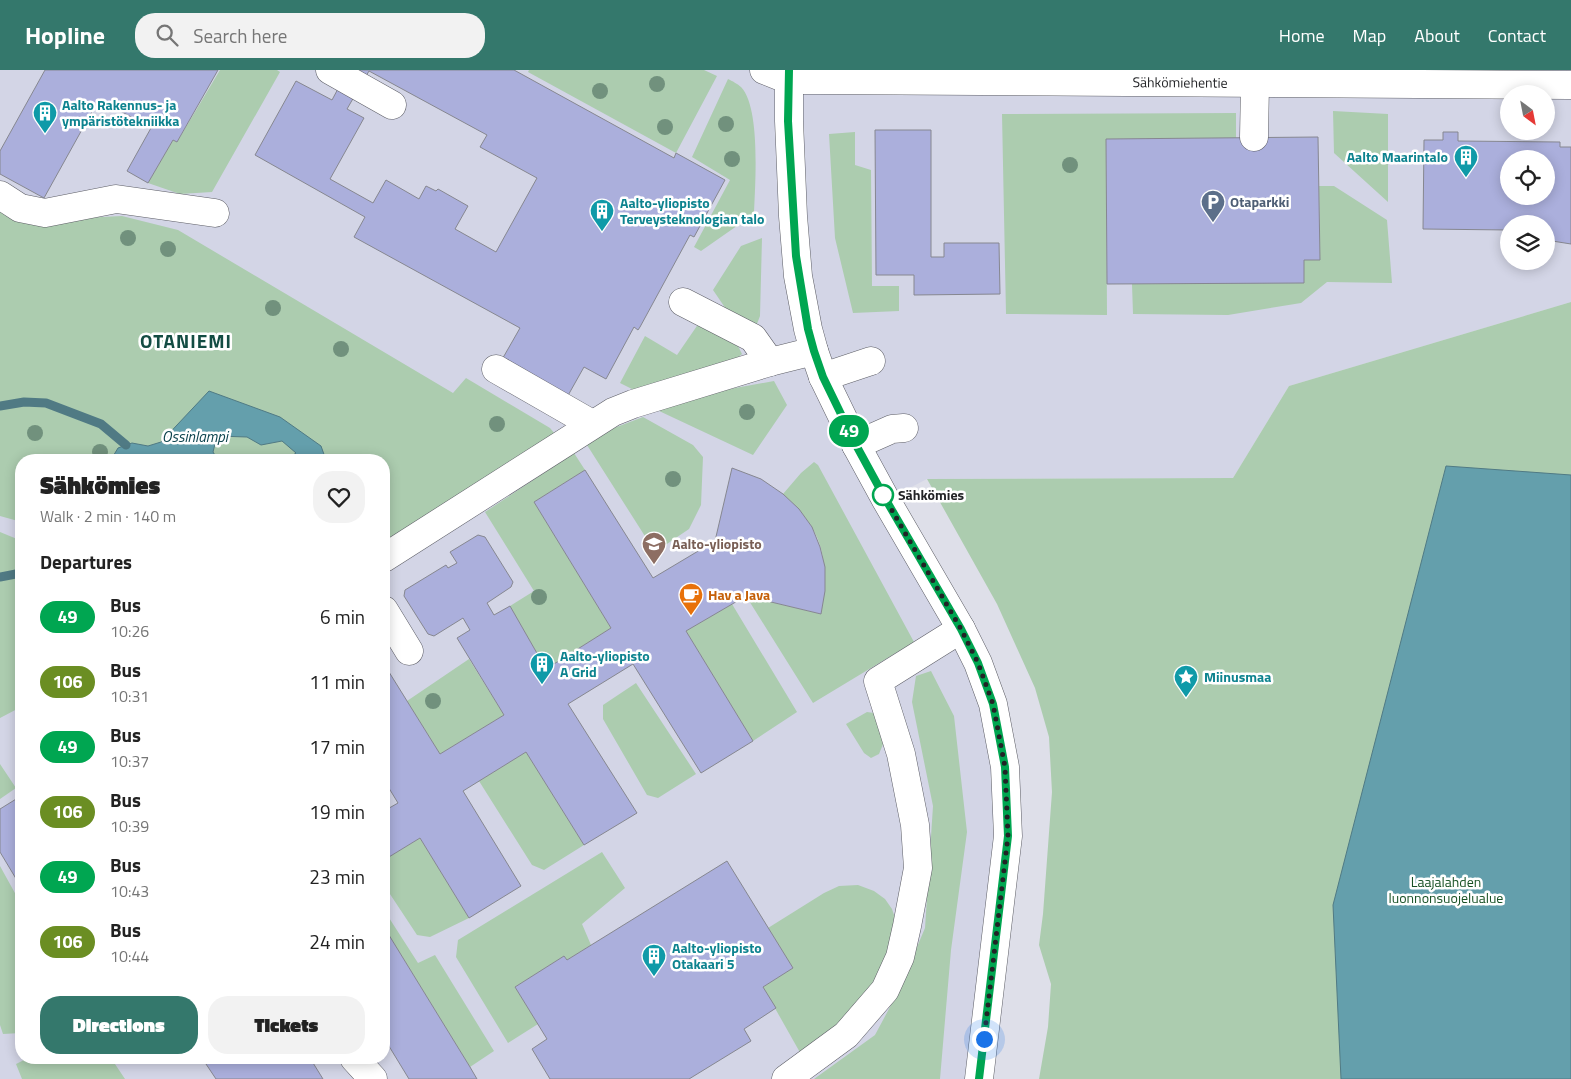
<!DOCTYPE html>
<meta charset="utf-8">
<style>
:root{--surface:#fff;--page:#f2f2f2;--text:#222;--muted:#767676;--accent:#34786c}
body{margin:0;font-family:"Titillium Web",sans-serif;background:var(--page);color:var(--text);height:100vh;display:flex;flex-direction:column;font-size:19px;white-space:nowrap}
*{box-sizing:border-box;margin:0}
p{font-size:16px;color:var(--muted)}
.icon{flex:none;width:28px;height:28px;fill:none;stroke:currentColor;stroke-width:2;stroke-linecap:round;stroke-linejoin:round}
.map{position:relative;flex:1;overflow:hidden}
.sheet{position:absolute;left:15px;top:384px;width:375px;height:610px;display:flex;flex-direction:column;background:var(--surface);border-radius:20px;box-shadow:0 2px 12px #0003}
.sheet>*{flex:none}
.badge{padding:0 10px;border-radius:16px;font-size:18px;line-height:32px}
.needle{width:32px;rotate:148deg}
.tools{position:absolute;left:1500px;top:15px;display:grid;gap:10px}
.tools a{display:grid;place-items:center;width:55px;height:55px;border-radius:50%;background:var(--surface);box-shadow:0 2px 12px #0003;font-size:25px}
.you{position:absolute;width:25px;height:25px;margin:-12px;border:4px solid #fff;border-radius:50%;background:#1a73e8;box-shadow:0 0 0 8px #1a73e833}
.map>.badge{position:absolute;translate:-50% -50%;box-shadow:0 0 0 2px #fff}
h2{padding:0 25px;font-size:19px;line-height:45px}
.round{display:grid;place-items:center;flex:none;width:52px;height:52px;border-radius:20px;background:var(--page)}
.summary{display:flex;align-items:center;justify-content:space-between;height:85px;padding:0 25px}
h1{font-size:24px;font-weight:800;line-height:38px}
.cta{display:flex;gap:10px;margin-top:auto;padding:10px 25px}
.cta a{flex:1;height:58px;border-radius:20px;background:var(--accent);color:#fff;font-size:20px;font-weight:800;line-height:58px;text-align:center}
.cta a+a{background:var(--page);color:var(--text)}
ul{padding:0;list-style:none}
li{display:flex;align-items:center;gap:15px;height:65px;padding:0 25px}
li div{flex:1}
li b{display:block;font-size:19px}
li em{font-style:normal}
li .badge{min-width:55px;font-weight:700;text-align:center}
header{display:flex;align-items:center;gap:30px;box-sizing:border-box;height:70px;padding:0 25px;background:var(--accent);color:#fff}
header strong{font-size:24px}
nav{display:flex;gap:28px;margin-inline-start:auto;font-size:18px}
.search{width:350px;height:45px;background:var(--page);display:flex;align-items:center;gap:12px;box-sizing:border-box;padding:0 18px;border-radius:20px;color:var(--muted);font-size:19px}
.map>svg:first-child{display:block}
</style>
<header>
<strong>Hopline</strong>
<div class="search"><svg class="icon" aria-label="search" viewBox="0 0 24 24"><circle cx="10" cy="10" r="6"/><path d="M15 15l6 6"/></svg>Search here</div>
<nav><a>Home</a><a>Map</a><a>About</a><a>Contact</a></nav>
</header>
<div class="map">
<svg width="1571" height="1009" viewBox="0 0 1571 1009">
<rect width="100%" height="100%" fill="#dedfe9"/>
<path fill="#d3d5e6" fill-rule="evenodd" d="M 0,0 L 1571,0 L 1571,232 L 1289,316 L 1233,408 L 927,409 L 886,430 L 961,559 L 1005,697 L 979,1009 L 0,1009 ZM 1509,24 L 1546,24 L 1546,61 L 1509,61 ZM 1509,89 L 1546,89 L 1546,126 L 1509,126 ZM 1509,154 L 1546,154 L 1546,191 L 1509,191 ZM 21,390 L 384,390 L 384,988 L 21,988 Z"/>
<path fill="#acccaf" d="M 220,0 L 277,0 L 280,2 L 212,122 L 180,124 L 148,113 L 173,70 L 177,72 Z
M 529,0 L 704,0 L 717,6 L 676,83 L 528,2 Z
M 728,9 C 732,11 738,14 741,17 C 761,38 755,116 754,144 L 701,181 L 694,177 L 730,110 L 692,87 Z
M 1333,41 L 1388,44 L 1388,132 L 1334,83 Z
M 1236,43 L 1236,68 L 1106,69 L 1107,245 L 1006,244 L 1002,44 Z
M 855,62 L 855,95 L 871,100 L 872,216 L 899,216 L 899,241 L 853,243 L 835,168 L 829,64 Z
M 1319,116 L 1334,116 L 1387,150 L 1392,213 L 1327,212 L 1301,233 L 1228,245 L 1133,244 L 1132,214 L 1304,212 L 1304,190 L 1320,190 Z
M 0,136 L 41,150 L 122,146 L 178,160 L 453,323 L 466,308 L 550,358 L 555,364 L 384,478 L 384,390 L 21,390 L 21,455 L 18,451 L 0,446 Z
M 762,168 L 760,246 L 755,259 L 728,242 L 713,220 L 741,176 Z
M 1571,232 L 1571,1009 L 1039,1009 L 1048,957 L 1051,914 L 1039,875 L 1043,844 L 1052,722 L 1049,667 L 1035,618 L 997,534 L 927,409 L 1233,408 L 1289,316 Z
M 701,250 L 736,272 L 742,284 L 729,295 L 634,320 L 620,313 L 645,266 L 677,285 Z
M 774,311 L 787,335 L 753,385 L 657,340 L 702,324 Z
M 643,347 L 693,375 L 703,387 L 701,435 L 689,459 L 655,482 L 587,375 L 614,358 Z
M 574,383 L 585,400 L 534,432 L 611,558 L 546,599 L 510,536 L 534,521 L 485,442 Z
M 814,392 L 818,395 L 914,572 L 813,633 L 746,526 L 821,544 C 826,515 828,482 811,456 C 804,444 793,434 783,424 L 801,403 Z
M 0,462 L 17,469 L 21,474 L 21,637 L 0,648 Z
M 732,534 L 797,642 L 753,671 L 686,561 Z
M 469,589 L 504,645 L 440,684 L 407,631 Z
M 931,601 L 954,646 L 967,762 L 951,880 L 940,1009 L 814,1009 L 875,965 L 898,922 L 925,858 L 933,736 L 912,632 L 916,606 Z
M 636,613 L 696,704 L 658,728 L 647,725 L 603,649 L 603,635 Z
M 867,642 L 874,643 L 886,667 L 879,684 L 871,688 L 864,683 L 846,654 Z
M 526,682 L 584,775 L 544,800 L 532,795 L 479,711 Z
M 0,694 L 16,718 L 0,729 Z
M 420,768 L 469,848 L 430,867 L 417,865 L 384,815 L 384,790 Z
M 602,782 L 625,818 L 582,854 L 591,875 L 567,890 L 564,886 L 515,917 L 538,954 L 508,973 L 456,887 L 458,870 Z
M 0,796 L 21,834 L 21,963 L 3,964 L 0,955 Z
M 858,815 L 874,821 L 885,829 L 892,839 L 898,857 L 870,929 L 802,986 L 763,917 L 793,898 L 768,858 L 824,823 L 839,816 Z
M 384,840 L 418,893 L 435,885 L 494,981 L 470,997 L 384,857 Z
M 28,988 L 111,988 L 125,1009 L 22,1009 L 16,994 Z"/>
<path fill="#649fac" stroke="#507a84" d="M 209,321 L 280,347 L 321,376 L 326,390 L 286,390 L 296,383 L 282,371 L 261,375 L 247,367 L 217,366 L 213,382 L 218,390 L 112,390 L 112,388 L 118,378 L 132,373 L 148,376 L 161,372 Z
M 1446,396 L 1571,405 L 1571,1009 L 1341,1009 L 1333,835 Z"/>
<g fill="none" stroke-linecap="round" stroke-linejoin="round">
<path stroke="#507a84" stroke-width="9" d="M 0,336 L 24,332 L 46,333 L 101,354 L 126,375
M 0,507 L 21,503"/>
</g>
<path fill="#abafdc" stroke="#868790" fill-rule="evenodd" d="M 45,0 L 218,0 L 177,72 L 173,70 L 148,113 L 127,101 L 151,58 L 99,29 L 44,128 L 0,104 L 0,81 Z
M 348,0 L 514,0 L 674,88 L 676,83 L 725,110 L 694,167 L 690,165 L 640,257 L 638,260 L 634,257 L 606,309 L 584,297 L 566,329 L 500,293 L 520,258 L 354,167 L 365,147 L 255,85 L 296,11 L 332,30 ZM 369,1 L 487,65 L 480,77 L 537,108 L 496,182 L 455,159 L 468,136 L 438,119 L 436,121 L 426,116 L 419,129 L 386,110 L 373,133 L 330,109 L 364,48 L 347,39 Z
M 875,60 L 931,60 L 931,187 L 944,187 L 944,173 L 999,173 L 1000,224 L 914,225 L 914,205 L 876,205 Z
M 1443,62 L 1458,62 L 1458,71 L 1560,72 L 1560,77 L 1571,77 L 1571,174 L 1546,170 L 1546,154 L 1509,154 L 1509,160 L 1423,159 L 1424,70 L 1443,70 ZM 1509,89 L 1546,89 L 1546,126 L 1509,126 Z
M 1318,67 L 1320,190 L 1304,190 L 1304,213 L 1107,214 L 1106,69 Z
M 732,398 L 761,409 L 783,424 L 799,439 L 812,457 L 820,477 L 825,497 L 825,521 L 821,544 L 746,526 L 686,561 L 753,671 L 701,703 L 633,594 L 568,634 L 637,743 L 584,775 L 526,682 L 463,721 L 521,816 L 469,848 L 420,768 L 384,790 L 384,741 L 398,733 L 384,710 L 384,594 L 440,684 L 504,645 L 457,568 L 470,560 L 463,548 L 434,566 L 428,564 L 404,526 L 405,520 L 446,495 L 448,498 L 457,493 L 450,482 L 478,465 L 485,467 L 513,512 L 511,517 L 487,533 L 494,545 L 510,536 L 546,599 L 611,558 L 534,432 L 585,400 L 653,508 L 715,471 Z
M 21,726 L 21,817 L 0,782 L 0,739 Z
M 727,791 L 793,898 L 763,917 L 776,938 L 744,959 L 751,971 L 689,1009 L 550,1009 L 532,979 L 547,969 L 515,917 L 564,886 L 567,890 Z
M 384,857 L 470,997 L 477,1009 L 409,1009 L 384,968 Z
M 202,988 L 310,988 L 323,1009 L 216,1009 Z"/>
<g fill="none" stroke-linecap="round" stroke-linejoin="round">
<defs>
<g id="minor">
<path d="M 330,0 L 392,35"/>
<path id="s1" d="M 764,0 L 789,10 L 820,10 L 1571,15"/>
<path d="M 789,0 L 789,51 L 793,146 L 798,206 L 808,259 L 814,281 L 823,307 L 856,375 L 886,430 L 961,559 L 978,593 L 993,634 L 1005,697 L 1008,766 L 979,1009"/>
<path d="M 1254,67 L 1255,14"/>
<path d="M 0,125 L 20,138 L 45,143 L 116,129 L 215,143"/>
<path d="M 683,232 L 753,268 L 770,292"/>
<path d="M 496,299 L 592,354"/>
<path d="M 823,307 L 871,291"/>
<path d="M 856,375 L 892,359 L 904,358"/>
<path d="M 384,488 L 613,342 L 633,334 L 770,292 L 814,281"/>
<path d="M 384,540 L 409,581"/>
<path d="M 354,988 L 373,1009"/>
<path d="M 786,1009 L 846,965 L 885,920 L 900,887 L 907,856 L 918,798 L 915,755 L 901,684 L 878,611 L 961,559"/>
</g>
</defs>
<use href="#minor" stroke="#5d5e66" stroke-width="29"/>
<use href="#minor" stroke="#fff" stroke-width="28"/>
</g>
<g fill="#71917d">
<circle cx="657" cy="14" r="8"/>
<circle cx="600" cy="21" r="8"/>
<circle cx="726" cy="54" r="8"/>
<circle cx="665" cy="57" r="8"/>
<circle cx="732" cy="89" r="8"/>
<circle cx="1070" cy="95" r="8"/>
<circle cx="128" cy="168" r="8"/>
<circle cx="168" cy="179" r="8"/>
<circle cx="273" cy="238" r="8"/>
<circle cx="341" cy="279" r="8"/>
<circle cx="747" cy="342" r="8"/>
<circle cx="497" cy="354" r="8"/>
<circle cx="35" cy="363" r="8"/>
<circle cx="100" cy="382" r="8"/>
<circle cx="673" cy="409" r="8"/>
<circle cx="539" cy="527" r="8"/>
<circle cx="433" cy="631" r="8"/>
</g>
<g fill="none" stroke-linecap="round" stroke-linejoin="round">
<defs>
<path id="line" d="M 789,0 L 788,51 L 796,186 L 808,259 L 814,281 L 823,307 L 856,375 L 886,430 L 961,559 L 978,593 L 993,634 L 1005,697 L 1008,766 L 979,1009"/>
</defs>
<use href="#line" stroke="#fff" stroke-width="11"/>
<use href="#line" stroke="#00a651" stroke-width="8"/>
<path stroke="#222326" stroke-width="5" stroke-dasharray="0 9" d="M 883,425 L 961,559 L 978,593 L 993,634 L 1005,697 L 1008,766 L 984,969"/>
</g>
<defs>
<symbol id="building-pin" viewBox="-11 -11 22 30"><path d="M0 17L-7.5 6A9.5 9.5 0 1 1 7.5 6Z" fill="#0f9aa8" stroke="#fff"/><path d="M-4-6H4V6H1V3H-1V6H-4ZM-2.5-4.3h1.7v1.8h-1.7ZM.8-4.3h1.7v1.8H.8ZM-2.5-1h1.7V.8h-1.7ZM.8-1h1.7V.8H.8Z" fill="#fff"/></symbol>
<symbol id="parking-pin" viewBox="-11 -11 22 30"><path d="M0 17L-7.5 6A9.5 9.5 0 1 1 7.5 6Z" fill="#5c6f8a" stroke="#fff"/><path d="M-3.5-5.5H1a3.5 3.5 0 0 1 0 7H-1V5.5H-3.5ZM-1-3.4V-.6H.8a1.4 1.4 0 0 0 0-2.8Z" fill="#fff"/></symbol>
<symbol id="university-pin" viewBox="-11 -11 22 30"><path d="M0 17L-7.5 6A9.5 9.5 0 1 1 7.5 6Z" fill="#8d6e63" stroke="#fff"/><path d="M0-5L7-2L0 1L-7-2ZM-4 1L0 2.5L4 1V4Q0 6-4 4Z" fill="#fff"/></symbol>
<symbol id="cafe-pin" viewBox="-11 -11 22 30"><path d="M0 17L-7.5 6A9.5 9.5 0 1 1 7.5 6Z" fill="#e8710a" stroke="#fff"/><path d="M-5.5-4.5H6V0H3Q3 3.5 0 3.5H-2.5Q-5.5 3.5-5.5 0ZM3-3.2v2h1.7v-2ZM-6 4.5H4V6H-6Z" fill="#fff"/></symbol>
<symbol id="sight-pin" viewBox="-11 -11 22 30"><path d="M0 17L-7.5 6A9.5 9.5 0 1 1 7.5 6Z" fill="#0f9aa8" stroke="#fff"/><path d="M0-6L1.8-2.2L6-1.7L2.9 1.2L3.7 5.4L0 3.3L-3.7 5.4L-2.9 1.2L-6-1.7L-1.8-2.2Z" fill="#fff"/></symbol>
</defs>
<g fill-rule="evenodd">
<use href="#building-pin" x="31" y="29" width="28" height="38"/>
<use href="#building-pin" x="1452" y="73" width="28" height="38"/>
<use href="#parking-pin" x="1199" y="118" width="28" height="38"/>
<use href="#building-pin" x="588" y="127" width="28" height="38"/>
<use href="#university-pin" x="640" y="460" width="28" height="38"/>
<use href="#cafe-pin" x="677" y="511" width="28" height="38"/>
<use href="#building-pin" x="528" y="580" width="28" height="38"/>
<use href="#sight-pin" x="1172" y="593" width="28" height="38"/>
<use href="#building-pin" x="640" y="872" width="28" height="38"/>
</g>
<circle fill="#fff" stroke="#00a651" stroke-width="2.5" cx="883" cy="425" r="10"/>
<g text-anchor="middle" stroke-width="5" stroke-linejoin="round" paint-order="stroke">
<g font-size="14" fill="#222326" stroke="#fff">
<text dy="5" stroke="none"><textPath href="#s1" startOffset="418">Sähkömiehentie</textPath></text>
</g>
<g font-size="14" font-weight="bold" fill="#0d838f" stroke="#fff" text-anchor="start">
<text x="62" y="40">Aalto Rakennus- ja<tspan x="62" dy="16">ympäristötekniikka</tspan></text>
<text x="1448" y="92" text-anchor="end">Aalto Maarintalo</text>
<text x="620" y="138">Aalto-yliopisto<tspan x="620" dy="16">Terveysteknologian talo</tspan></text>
<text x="560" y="591">Aalto-yliopisto<tspan x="560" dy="16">A Grid</tspan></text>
<text x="1204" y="612">Miinusmaa</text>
<text x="672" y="883">Aalto-yliopisto<tspan x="672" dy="16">Otakaari 5</tspan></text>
</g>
<g font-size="14" font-weight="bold" fill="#4e5e75" stroke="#fff" text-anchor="start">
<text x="1230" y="137">Otaparkki</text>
</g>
<g font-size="14" font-weight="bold" fill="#222326" stroke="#fff" text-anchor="start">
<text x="898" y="430">Sähkömies</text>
</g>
<g font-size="14" font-weight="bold" fill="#785e54" stroke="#fff" text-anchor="start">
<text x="672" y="479">Aalto-yliopisto</text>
</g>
<g font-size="14" font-weight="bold" fill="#c56008" stroke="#fff" text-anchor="start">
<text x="708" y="530">Hav a Java</text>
</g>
<g font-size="14" fill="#185124" stroke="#fff">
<text x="1446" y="817">Laajalahden<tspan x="1446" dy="16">luonnonsuojelualue</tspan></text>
</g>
<g font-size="15" font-style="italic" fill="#0d444e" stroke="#fff">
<text x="195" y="372">Ossinlampi</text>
</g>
<g font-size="19" font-weight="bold" letter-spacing="1" fill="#134c43" stroke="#fff">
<text x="186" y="278">OTANIEMI</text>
</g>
</g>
</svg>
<div class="tools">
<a><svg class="needle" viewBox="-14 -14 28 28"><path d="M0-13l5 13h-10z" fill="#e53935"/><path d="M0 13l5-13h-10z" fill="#767676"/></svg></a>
<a><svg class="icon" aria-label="locate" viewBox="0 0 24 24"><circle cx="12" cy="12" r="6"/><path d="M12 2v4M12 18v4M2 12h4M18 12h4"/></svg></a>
<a><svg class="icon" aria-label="layers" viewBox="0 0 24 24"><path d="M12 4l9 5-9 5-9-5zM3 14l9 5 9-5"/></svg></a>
</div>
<div class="you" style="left:984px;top:969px"></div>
<b class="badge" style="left:849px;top:361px;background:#00a651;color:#fff">49</b>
<section class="sheet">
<div class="summary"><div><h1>Sähkömies</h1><p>Walk · 2 min · 140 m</p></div><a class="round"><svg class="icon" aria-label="heart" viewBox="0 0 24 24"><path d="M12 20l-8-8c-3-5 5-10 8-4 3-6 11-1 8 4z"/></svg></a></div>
<h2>Departures</h2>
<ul>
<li><span class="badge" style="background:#00a651;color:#fff">49</span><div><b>Bus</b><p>10:26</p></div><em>6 min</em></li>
<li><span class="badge" style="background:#6b8e23;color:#fff">106</span><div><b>Bus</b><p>10:31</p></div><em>11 min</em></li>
<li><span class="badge" style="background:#00a651;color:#fff">49</span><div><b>Bus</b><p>10:37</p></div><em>17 min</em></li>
<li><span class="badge" style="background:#6b8e23;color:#fff">106</span><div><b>Bus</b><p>10:39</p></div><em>19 min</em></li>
<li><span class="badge" style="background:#00a651;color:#fff">49</span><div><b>Bus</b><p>10:43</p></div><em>23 min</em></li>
<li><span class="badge" style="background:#6b8e23;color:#fff">106</span><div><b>Bus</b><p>10:44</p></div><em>24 min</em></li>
</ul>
<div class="cta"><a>Directions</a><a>Tickets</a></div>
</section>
</div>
